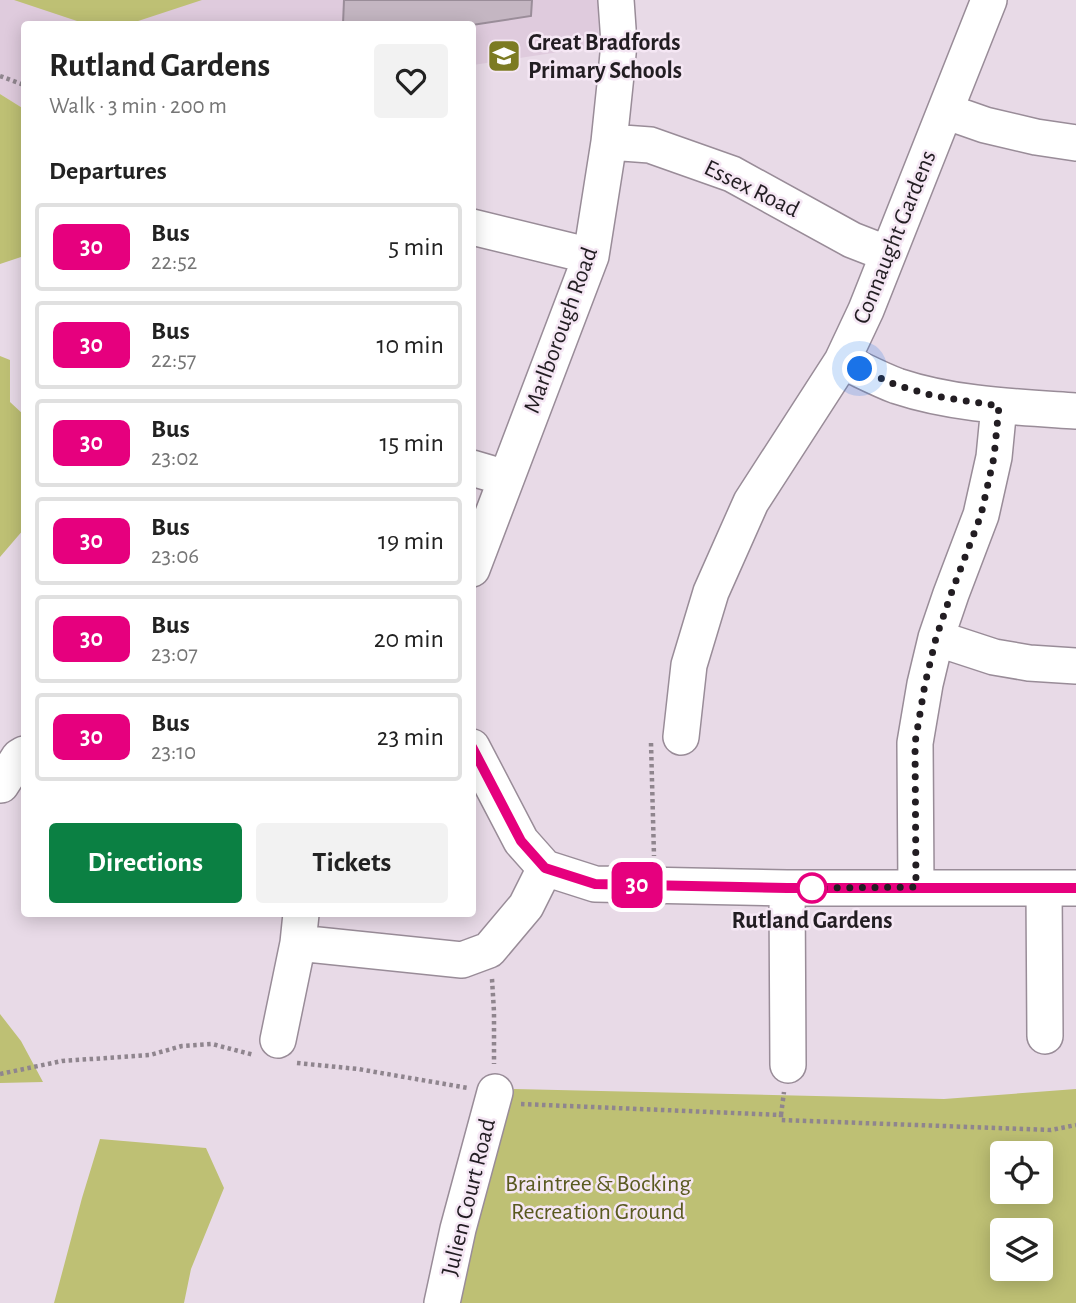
<!DOCTYPE html>
<meta charset="utf-8">
<style>
:root{--surface:#fff;--page:#f2f2f2;--text:#222;--muted:#767676;--line:#e0e0e0;--accent:#0b8043}
body{margin:0;font-family:"Alegreya Sans",sans-serif;background:var(--page);color:var(--text);height:100vh;display:flex;flex-direction:column;font-size:26px;white-space:nowrap}
*{box-sizing:border-box;margin:0}
p{font-size:23px;color:var(--muted)}
.icon{flex:none;width:38px;height:38px;fill:none;stroke:currentColor;stroke-width:2;stroke-linecap:round;stroke-linejoin:round}
.map{position:relative;flex:1;overflow:hidden}
.details{position:absolute;left:21px;top:21px;width:455px;height:896px;display:flex;flex-direction:column;background:var(--surface);border-radius:7px;box-shadow:0 4px 18px #0003}
.details>*{flex:none}
.badge{padding:0 14px;border-radius:10px;font-size:24px;line-height:46px}
.buttons{position:absolute;left:990px;top:1141px;display:grid;gap:14px}
.buttons a{display:grid;place-items:center;width:63px;height:63px;border-radius:7px;background:var(--surface);box-shadow:0 4px 18px #0003;font-size:35px}
.you{position:absolute;width:35px;height:35px;margin:-18px;border:5px solid #fff;border-radius:50%;background:#1a73e8;box-shadow:0 0 0 10px #1a73e833}
.map>.badge{position:absolute;translate:-50% -50%;box-shadow:0 0 0 4px #fff}
h2{padding:0 28px;font-size:26px;line-height:63px}
.round{display:grid;place-items:center;flex:none;width:74px;height:74px;border-radius:7px;background:var(--page)}
.overview{display:flex;align-items:center;justify-content:space-between;height:119px;padding:0 28px}
h1{font-size:33px;font-weight:700;line-height:52px}
.cta{display:flex;gap:14px;margin-top:auto;padding:14px 28px}
.cta a{flex:1;height:80px;border-radius:7px;background:var(--accent);color:#fff;font-size:28px;font-weight:700;line-height:80px;text-align:center}
.cta a+a{background:var(--page);color:var(--text)}
ul{padding:0;list-style:none}
li{display:flex;align-items:center;gap:21px;height:88px;margin:0 14px 10px;padding:0 14px;border:4px solid var(--line);border-radius:7px}
li div{flex:1}
li b{display:block;font-size:26px}
li em{font-style:normal}
li .badge{min-width:77px;font-weight:700;text-align:center}
.map>svg:first-child{display:block}
</style>
<div class="map">
<svg width="1076" height="1303" viewBox="0 0 1076 1303">
<rect width="100%" height="100%" fill="#e8dae7"/>
<path fill="#dfcbdd" d="M 0,0 L 598,0 L 599,46 L 473,65 L 472,24 L 24,24 L 24,109 L 0,94 Z"/>
<path fill="#bec074" fill-rule="evenodd" d="M 14,0 L 202,0 L 129,24 L 86,24 Z
M 0,94 L 24,109 L 24,256 L 0,264 Z
M 0,356 L 10,360 L 10,402 L 24,415 L 24,529 L 0,557 Z
M 0,1014 L 21,1041 L 43,1082 L 0,1083 Z
M 514,1089 L 944,1099 L 1076,1089 L 1076,1303 L 456,1303 ZM 1003,1153 L 1041,1153 L 1041,1192 L 1003,1192 ZM 1003,1230 L 1041,1230 L 1041,1269 L 1003,1269 Z
M 100,1139 L 206,1148 L 224,1188 L 191,1269 L 184,1303 L 54,1303 L 82,1198 Z"/>
<path fill="#c4b6c2" stroke="#9a8d99" stroke-width="2" d="M 344,0 L 532,0 L 531,16 L 472,25 L 343,24 Z"/>
<g fill="none" stroke-linecap="round" stroke-linejoin="round">
<defs>
<path id="minor" d="M 945,111 L 985,125 L 1036,137 L 1076,143
M 609,142 L 650,145 L 732,174 L 852,240 L 888,254
M 472,227 L 591,256
M 842,361 C 860,369 878,379 897,386 C 954,405 1016,407 1076,411
M 472,468 L 506,478
M 472,569 L 591,256 L 609,142 L 616,75 L 619,43 L 616,0
M 936,638 L 994,657 L 1029,663 L 1076,666
M 681,737 L 689,665 L 711,592 L 751,502 L 842,361 L 866,310 L 989,0
M 472,747 L 521,841 L 545,868 L 595,884 L 787,888 L 1076,888
M 1,785 L 19,757 L 24,754
M 916,887 L 915,743 L 925,684 L 936,638 L 951,594 L 981,515 L 994,457 L 999,406
M 787,888 L 788,1065
M 1044,889 L 1045,1036
M 298,943 L 301,914
M 278,1040 L 298,943 L 462,960 L 489,950 L 526,906 L 545,868
M 442,1303 L 458,1229 L 495,1092"/>
</defs>
<use href="#minor" stroke="#998c98" stroke-width="38"/>
<path stroke="#8f858e" stroke-width="4.5" stroke-dasharray="3.5 3.5" stroke-linecap="butt" d="M 0,76 L 24,85
M 651,743 L 654,856
M 492,979 L 494,1012 L 494,1064
M 297,1063 L 358,1069 L 468,1088
M 0,1074 L 62,1061 L 150,1055 L 182,1046 L 212,1044 L 254,1055
M 521,1104 L 781,1115 L 781,1120 L 1051,1130 L 1076,1125
M 781,1115 L 784,1092"/>
<use href="#minor" stroke="#fff" stroke-width="35"/>
</g>
<g fill="none" stroke-linecap="round" stroke-linejoin="round">
<defs>
<path id="line" d="M 472,747 L 521,841 L 545,868 L 595,884 L 787,888 L 1076,888"/>
</defs>
<use href="#line" stroke="#fff" stroke-width="16"/>
<use href="#line" stroke="#e6007e" stroke-width="10"/>
<path stroke="#221d22" stroke-width="7" stroke-dasharray="0 12.6" d="M 812,888 L 916,887 L 915,743 L 925,684 L 936,638 L 951,594 L 981,515 L 994,457 L 999,406 L 934,396 L 896,385 L 860,369"/>
</g>
<defs>
<symbol id="school-square" viewBox="-11 -11 22 22"><rect x="-9" y="-9" width="18" height="18" rx="4" fill="#7c7b23" stroke="#f5e7f4"/><path d="M0-5L7-2L0 1L-7-2ZM-4 1L0 2.5L4 1V4Q0 6-4 4Z" fill="#fff"/></symbol>
</defs>
<g fill-rule="evenodd">
<use href="#school-square" x="485" y="37" width="38" height="38"/>
</g>
<circle fill="#fff" stroke="#e6007e" stroke-width="3.5" cx="812" cy="888" r="14"/>
<g text-anchor="middle" stroke-width="5" stroke-linejoin="round" paint-order="stroke">
<g font-size="24" font-weight="bold" fill="#221d22" stroke="#f5e7f4" text-anchor="start">
<text x="528" y="50">Great Bradfords<tspan x="528" dy="28">Primary Schools</tspan></text>
</g>
<g font-size="24" fill="#221d22" stroke="#f5e7f4">
<text transform="translate(752 188) rotate(26)" y="8">Essex Road</text>
<text transform="translate(894 237) rotate(-68)" y="8">Connaught Gardens</text>
<text transform="translate(560 330) rotate(-70)" y="8">Marlborough Road</text>
<text transform="translate(468 1197) rotate(-76)" y="8">Julien Court Road</text>
</g>
<g font-size="24" font-weight="bold" fill="#221d22" stroke="#f5e7f4">
<text x="812" y="928">Rutland Gardens</text>
</g>
<g font-size="24" fill="#59591f" stroke="#f5e7f4">
<text x="598" y="1191">Braintree &amp; Bocking<tspan x="598" dy="28">Recreation Ground</tspan></text>
</g>
</g>
</svg>
<div class="buttons">
<a><svg class="icon" aria-label="locate" viewBox="0 0 24 24"><circle cx="12" cy="12" r="6"/><path d="M12 2v4M12 18v4M2 12h4M18 12h4"/></svg></a>
<a><svg class="icon" aria-label="layers" viewBox="0 0 24 24"><path d="M12 4l9 5-9 5-9-5zM3 14l9 5 9-5"/></svg></a>
</div>
<div class="you" style="left:860px;top:369px"></div>
<b class="badge" style="left:637px;top:885px;background:#e6007e;color:#fff">30</b>
<section class="details">
<div class="overview"><div><h1>Rutland Gardens</h1><p>Walk · 3 min · 200 m</p></div><a class="round"><svg class="icon" aria-label="heart" viewBox="0 0 24 24"><path d="M12 20l-8-8c-3-5 5-10 8-4 3-6 11-1 8 4z"/></svg></a></div>
<h2>Departures</h2>
<ul>
<li><span class="badge" style="background:#e6007e;color:#fff">30</span><div><b>Bus</b><p>22:52</p></div><em>5 min</em></li>
<li><span class="badge" style="background:#e6007e;color:#fff">30</span><div><b>Bus</b><p>22:57</p></div><em>10 min</em></li>
<li><span class="badge" style="background:#e6007e;color:#fff">30</span><div><b>Bus</b><p>23:02</p></div><em>15 min</em></li>
<li><span class="badge" style="background:#e6007e;color:#fff">30</span><div><b>Bus</b><p>23:06</p></div><em>19 min</em></li>
<li><span class="badge" style="background:#e6007e;color:#fff">30</span><div><b>Bus</b><p>23:07</p></div><em>20 min</em></li>
<li><span class="badge" style="background:#e6007e;color:#fff">30</span><div><b>Bus</b><p>23:10</p></div><em>23 min</em></li>
</ul>
<div class="cta"><a>Directions</a><a>Tickets</a></div>
</section>
</div>
